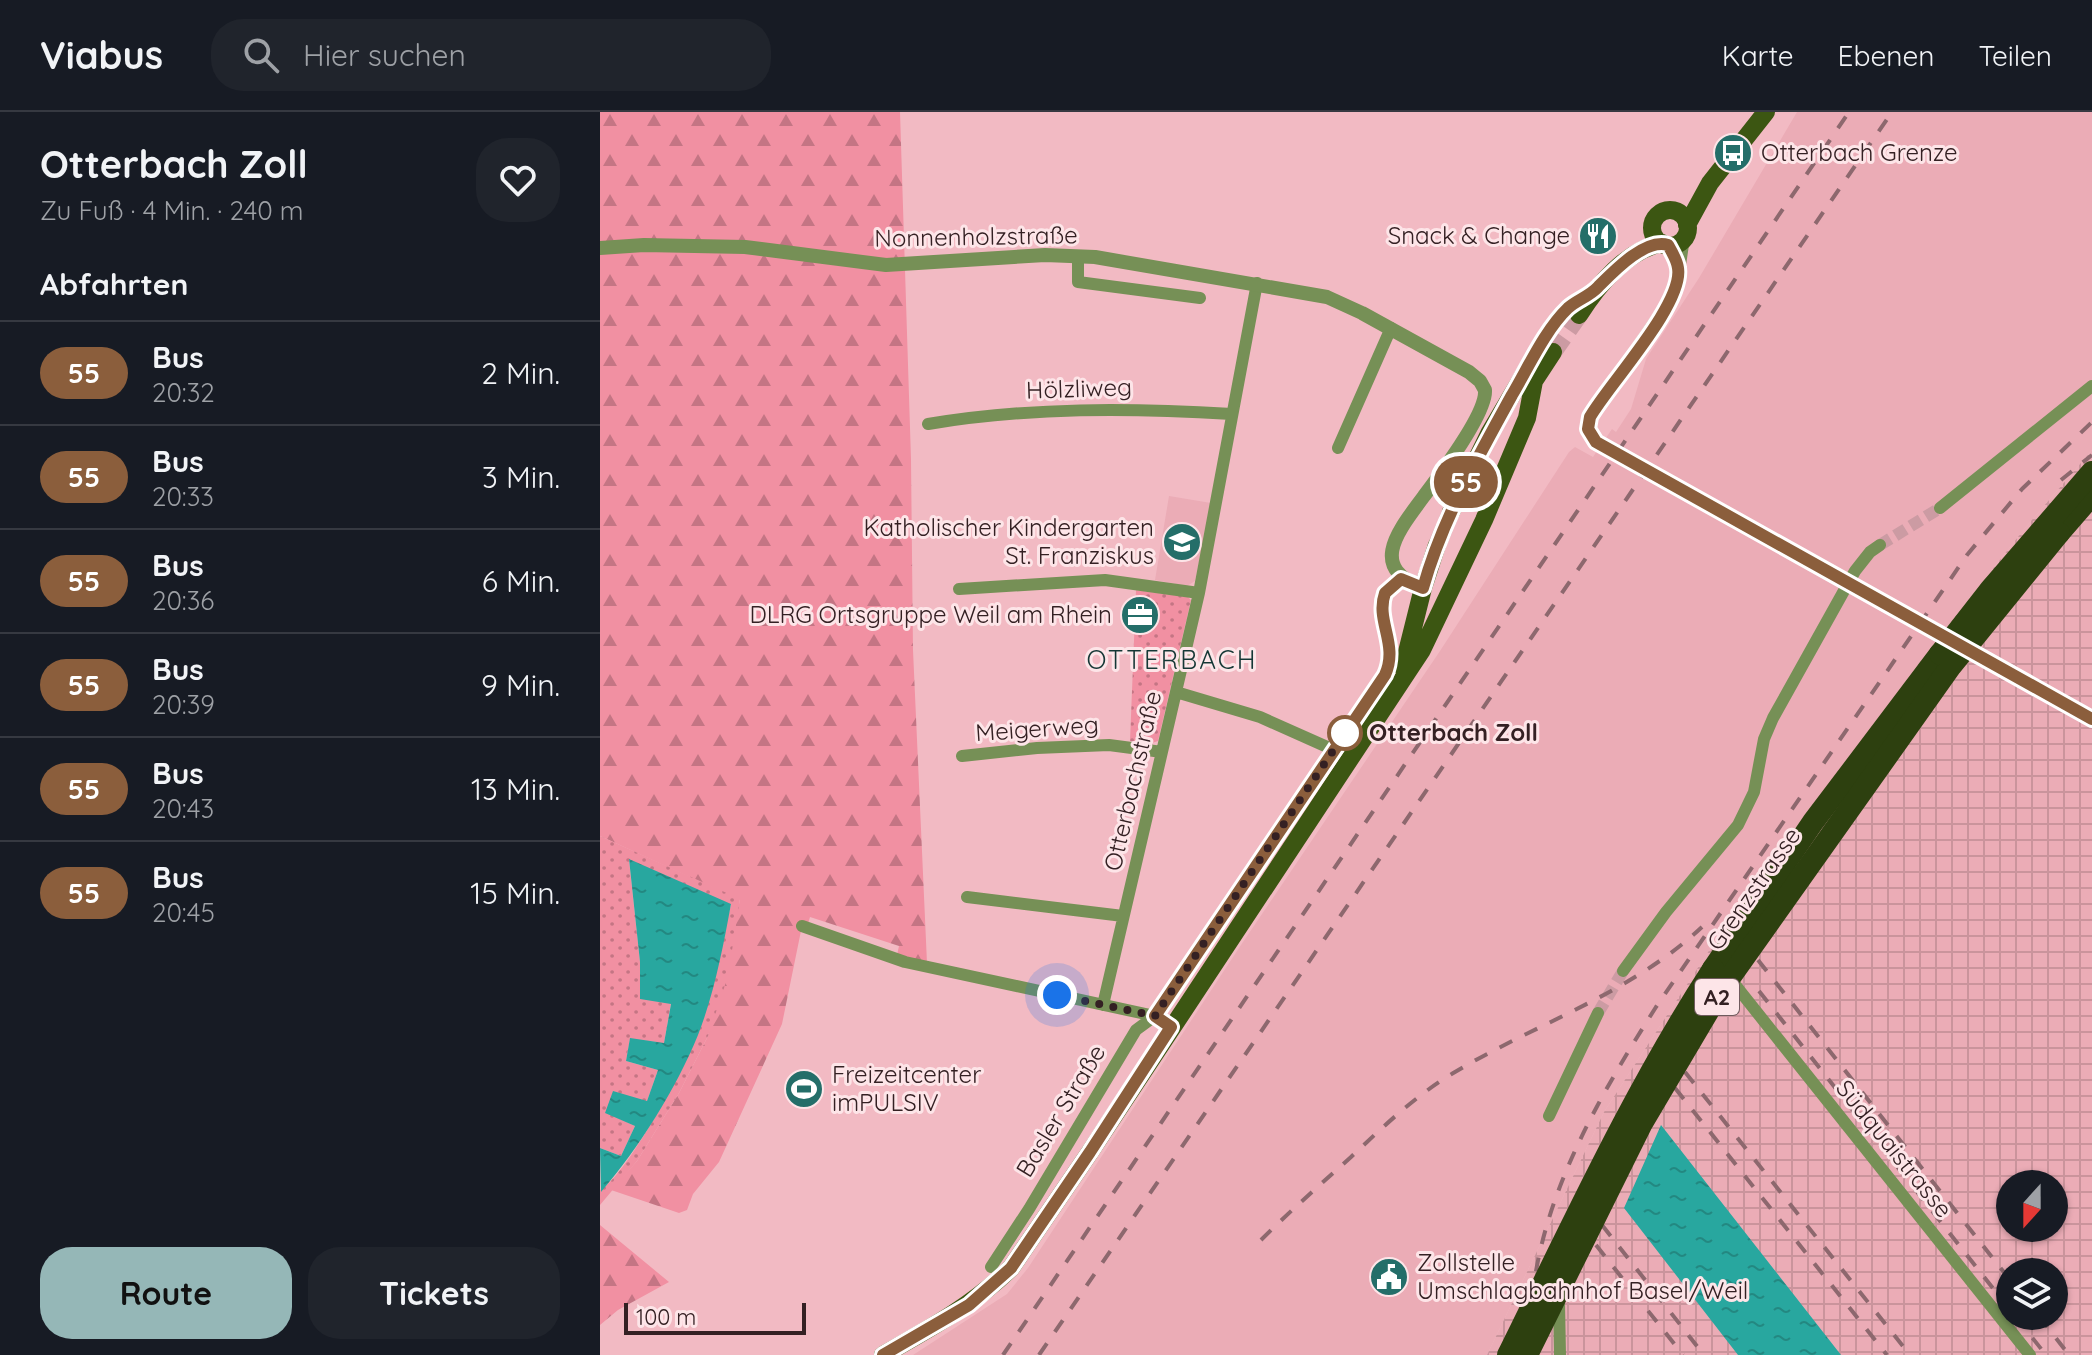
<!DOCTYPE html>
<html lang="de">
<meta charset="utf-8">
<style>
:root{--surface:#171b24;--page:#20242c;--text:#f1f3f6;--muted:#9ea1a6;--line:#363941;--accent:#95b7b7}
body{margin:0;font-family:Quicksand,sans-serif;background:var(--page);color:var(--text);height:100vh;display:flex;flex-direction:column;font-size:30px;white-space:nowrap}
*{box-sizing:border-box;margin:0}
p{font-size:26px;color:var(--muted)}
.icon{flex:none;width:44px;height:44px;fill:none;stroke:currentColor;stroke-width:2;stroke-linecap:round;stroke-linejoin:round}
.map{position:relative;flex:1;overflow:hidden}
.details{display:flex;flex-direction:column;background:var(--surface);width:600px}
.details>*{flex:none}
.badge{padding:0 16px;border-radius:26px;font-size:28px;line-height:52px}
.needle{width:52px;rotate:201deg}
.controls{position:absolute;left:1396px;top:1058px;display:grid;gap:16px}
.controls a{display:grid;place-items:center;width:72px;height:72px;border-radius:50%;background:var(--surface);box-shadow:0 2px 6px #0004;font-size:40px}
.scale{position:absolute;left:24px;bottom:20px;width:182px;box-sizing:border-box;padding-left:8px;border:4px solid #342023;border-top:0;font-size:22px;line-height:28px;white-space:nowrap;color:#342023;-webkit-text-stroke:6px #fde5e8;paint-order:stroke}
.you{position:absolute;width:40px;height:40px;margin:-20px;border:6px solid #fff;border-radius:50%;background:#1a73e8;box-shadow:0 0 0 12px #1a73e833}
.map>.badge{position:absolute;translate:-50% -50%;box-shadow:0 0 0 4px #fff}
h2{padding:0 40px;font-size:30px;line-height:72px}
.round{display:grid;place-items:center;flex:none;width:84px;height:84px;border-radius:32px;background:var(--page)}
.head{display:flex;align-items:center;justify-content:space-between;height:136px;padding:0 40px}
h1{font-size:38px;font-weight:700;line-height:60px}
.primary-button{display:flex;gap:16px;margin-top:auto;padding:16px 40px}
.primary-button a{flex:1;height:92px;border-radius:32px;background:var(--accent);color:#111;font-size:32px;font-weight:700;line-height:92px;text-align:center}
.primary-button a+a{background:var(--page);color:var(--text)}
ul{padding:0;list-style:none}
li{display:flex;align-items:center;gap:24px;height:104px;padding:0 40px;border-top:2px solid var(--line)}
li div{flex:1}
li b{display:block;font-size:30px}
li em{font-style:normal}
li .badge{min-width:88px;font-weight:700;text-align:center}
header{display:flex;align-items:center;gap:48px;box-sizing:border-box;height:112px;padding:0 40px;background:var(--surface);border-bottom:2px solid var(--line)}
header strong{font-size:38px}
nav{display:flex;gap:44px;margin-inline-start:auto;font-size:28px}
.search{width:560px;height:72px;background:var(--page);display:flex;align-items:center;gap:20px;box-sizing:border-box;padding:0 28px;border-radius:32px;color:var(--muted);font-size:30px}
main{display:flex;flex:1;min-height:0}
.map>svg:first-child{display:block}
</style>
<header>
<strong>Viabus</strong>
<div class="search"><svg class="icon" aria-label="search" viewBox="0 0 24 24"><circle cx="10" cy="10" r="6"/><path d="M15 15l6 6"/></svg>Hier suchen</div>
<nav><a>Karte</a><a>Ebenen</a><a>Teilen</a></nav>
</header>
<main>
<section class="details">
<div class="head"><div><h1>Otterbach Zoll</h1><p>Zu Fuß · 4 Min. · 240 m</p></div><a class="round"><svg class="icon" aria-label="heart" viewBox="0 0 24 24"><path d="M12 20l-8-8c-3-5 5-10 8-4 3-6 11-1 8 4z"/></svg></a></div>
<h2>Abfahrten</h2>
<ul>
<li><span class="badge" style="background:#8b5e3c;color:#fff">55</span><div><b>Bus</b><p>20:32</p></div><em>2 Min.</em></li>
<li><span class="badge" style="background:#8b5e3c;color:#fff">55</span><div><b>Bus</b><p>20:33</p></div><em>3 Min.</em></li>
<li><span class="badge" style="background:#8b5e3c;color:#fff">55</span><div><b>Bus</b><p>20:36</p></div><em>6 Min.</em></li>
<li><span class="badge" style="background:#8b5e3c;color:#fff">55</span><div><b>Bus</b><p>20:39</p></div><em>9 Min.</em></li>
<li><span class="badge" style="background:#8b5e3c;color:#fff">55</span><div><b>Bus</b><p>20:43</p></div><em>13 Min.</em></li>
<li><span class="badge" style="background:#8b5e3c;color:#fff">55</span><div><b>Bus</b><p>20:45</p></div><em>15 Min.</em></li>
</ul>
<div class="primary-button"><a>Route</a><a>Tickets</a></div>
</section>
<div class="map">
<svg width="1492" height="1243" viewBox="0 0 1492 1243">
<defs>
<pattern id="industrial-grid" width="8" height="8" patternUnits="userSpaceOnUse" patternTransform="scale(2)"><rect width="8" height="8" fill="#ebacb6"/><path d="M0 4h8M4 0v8" fill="none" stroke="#ca949c"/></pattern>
<pattern id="forest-firs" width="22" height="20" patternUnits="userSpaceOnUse" patternTransform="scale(2)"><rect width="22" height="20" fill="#f190a2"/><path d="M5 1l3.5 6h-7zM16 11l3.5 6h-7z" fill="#c47584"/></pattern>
<pattern id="park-dots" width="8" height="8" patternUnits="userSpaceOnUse" patternTransform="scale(2)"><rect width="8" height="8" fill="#f190a2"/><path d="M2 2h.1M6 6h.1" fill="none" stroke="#c47584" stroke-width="1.8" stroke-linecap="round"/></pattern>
<pattern id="water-ripples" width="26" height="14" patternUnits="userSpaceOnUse" patternTransform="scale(2)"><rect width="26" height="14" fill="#28a79f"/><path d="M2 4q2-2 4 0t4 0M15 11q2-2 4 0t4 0" fill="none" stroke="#238881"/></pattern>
</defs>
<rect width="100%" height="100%" fill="#f2bac3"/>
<path fill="#ebacb6" d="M 1197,0 L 1492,0 L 1492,338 L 1425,416 L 1325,543 L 1123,817 L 1004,1000 L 887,1243 L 313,1243 L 407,1182 L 428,1156 L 641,833 L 840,539 L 969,340 L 975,335 L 993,345 L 1012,317 L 1016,320 L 1031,297 L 1046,247 L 1099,166 Z
M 569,384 L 611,391 L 595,469 L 587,474 L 555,468 Z"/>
<path fill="url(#industrial-grid)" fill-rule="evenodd" d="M 1492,338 L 1492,1243 L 887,1243 L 1004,1000 L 1123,817 L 1325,543 L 1425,416 ZM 1410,1072 L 1454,1072 L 1454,1116 L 1410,1116 ZM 1410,1160 L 1454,1160 L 1454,1204 L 1410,1204 Z"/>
<path fill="url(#forest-firs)" d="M 0,0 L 300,0 L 311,347 L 313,538 L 327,851 L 297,843 L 299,834 L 210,805 L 207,815 L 202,814 L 182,912 L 119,1050 L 93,1082 L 87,1098 L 79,1101 L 11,1078 L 37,1049 L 79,981 L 108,924 L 140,788 L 0,724 Z
M 0,1113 L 69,1170 L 18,1198 L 0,1213 Z"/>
<path fill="url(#park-dots)" d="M 536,478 L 588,485 L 591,488 L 558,629 L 552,631 L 530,629 Z
M 0,724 L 140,787 L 128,864 L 108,924 L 79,981 L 37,1049 L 0,1093 L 0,1078 C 24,1067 86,954 97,924 C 112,883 120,835 131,793 L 29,748 L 40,850 L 40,886 L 71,891 L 64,931 L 30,927 L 26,949 L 58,958 L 47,989 L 5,1000 L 35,1014 L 21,1044 L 0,1036 Z"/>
<path fill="url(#water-ripples)" d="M 29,747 L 131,792 C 123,836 114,882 98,923 C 76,977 39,1036 1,1080 L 0,1036 L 21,1044 L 35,1014 L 5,1001 L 13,979 L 47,989 L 58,958 L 26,949 L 30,926 L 64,931 L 71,892 L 40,887 L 40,850 Z
M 1061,1013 L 1241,1243 L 1138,1243 L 1024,1096 Z"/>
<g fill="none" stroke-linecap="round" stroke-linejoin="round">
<path stroke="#cc9ba3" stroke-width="12" stroke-dasharray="12 6" stroke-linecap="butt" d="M 1000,333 L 1025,347
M 1031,350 L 1109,394
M 1130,405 L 1210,450
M 1280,433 L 1340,396
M 1277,487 L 1346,527
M 998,901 L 1023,859"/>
<path stroke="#cc9ba3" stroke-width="18" stroke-dasharray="18 9" stroke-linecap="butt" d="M 942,232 L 969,196
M 953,240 L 979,203
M 837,433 L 851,400"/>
<path stroke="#769056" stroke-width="12" d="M 1068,133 L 1079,158
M 478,144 L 478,170 L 600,186
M 328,312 C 430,295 530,296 632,302
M 1000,333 C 990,326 986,317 990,305 L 1066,193 L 1078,166 L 1084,126
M 738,336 L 791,216
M 1025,347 L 1031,350
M 1109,394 L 1130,405
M 1340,396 L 1492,274
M 1210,450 L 1277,487
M 359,477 L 505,468 L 599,481
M 1363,536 L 1492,607
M 576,580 L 660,605 L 734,638
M 362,644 L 437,636 L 509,633 L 562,640
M 367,785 L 523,804
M 202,814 L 305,850 L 555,904 L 571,915
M 1023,859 L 1066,800 L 1138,713 L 1154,680 L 1164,627 L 1173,606 L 1255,459 L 1270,440 L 1280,433
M 1128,864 L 1430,1243
M 503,893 L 599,481 L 657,171
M 949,1004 L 998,901
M 391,1155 L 429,1097 L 536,918 L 555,904 L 785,563 C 805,520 759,499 801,467
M 959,1191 L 960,1243"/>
<path stroke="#769056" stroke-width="14" d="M 0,136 L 44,133 L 145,135 L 286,153 L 445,143 L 495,145 L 727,185 L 762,201 L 869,260 L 880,269 L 885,278 C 887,301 840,363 824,384 C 800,417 766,455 823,476"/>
<path stroke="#3c5612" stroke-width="18" d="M1052 116a18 18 0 1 1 36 0a18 18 0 1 1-36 0Z
M 1087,113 L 1110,71 L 1166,0
M 979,203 C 998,173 1025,139 1062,131
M 851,400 L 890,320 L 942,232
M 803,556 L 823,476 L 837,433
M 283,1243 C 329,1217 373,1193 411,1156 L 490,1040 L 822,538 L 884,408 L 927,306 L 934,269 L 953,240"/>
<path stroke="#2d400f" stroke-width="22" d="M 1459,421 L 1492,383
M 1113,857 L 1213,710 L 1340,542"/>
<path stroke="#8d686e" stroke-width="4" stroke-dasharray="14 14" stroke-linecap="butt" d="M 1461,368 L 1492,343
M 1158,848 L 1410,1168
M 1159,879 L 1410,1198
M 1085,960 L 1310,1243
M 1075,976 L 1287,1243
M 1002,1113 L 1104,1243
M 661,1128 C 690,1099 721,1072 751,1045 C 784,1014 816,983 855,960 C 937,911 1030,882 1102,815
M 996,1133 L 1083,1243
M 1415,1204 L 1446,1243
M 1439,1204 L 1469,1243
M 403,1243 L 1249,0
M 439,1243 L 1292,0
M 931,1243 C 923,1115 990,999 1056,895 L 1367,443 L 1422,377 L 1492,310"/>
<path stroke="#2d400f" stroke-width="22" d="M 1340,542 L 1390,478 L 1492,360
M 908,1243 C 973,1112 1033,980 1113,857
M 927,1243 L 1041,1013 L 1119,881 L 1351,554 L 1459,421"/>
</g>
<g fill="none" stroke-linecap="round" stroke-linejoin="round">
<defs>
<path id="line" d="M 283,1243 L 369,1193 L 411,1156 L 490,1040 L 571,915 L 555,904 L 785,563 C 799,532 775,509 785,481 L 801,467 L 823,476 C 842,408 878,345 912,283 C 928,256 945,218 968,196 C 977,188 990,184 998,175 C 1013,160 1045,126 1068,133 C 1072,140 1077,148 1078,156 C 1084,192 1008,273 990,305 L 988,317 L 996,330 L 1492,607"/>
</defs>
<use href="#line" stroke="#fff" stroke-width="18"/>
<use href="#line" stroke="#8b5e3c" stroke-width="12"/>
<path stroke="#342023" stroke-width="8" stroke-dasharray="0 14.4" d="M 457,883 L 555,904 L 745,621"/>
</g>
<defs>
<symbol id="bus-disc" viewBox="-11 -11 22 22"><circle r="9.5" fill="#246e69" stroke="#fde5e8"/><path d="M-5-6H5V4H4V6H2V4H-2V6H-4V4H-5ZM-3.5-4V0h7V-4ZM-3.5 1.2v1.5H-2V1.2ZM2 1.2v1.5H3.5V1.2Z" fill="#fff"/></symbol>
<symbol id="restaurant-disc" viewBox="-11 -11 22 22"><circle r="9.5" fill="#246e69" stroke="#fde5e8"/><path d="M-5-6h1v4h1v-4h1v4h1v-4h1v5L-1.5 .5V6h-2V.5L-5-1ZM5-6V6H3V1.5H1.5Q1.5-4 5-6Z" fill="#fff"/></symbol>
<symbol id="school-disc" viewBox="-11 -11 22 22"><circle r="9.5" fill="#246e69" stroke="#fde5e8"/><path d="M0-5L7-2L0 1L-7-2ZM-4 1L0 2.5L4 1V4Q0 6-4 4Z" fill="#fff"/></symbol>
<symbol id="office-disc" viewBox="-11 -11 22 22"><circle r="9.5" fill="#246e69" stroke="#fde5e8"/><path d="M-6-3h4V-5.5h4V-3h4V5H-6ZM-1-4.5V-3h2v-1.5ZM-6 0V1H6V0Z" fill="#fff"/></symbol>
<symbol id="stadium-disc" viewBox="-11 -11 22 22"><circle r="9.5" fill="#246e69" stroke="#fde5e8"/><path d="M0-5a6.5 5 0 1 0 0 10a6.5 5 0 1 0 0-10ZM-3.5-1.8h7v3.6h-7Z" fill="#fff"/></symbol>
<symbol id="civic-disc" viewBox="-11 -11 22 22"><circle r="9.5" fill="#246e69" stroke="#fde5e8"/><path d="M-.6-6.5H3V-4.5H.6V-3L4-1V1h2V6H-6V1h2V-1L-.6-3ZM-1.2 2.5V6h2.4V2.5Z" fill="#fff"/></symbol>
</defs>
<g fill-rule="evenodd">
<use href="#bus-disc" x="1111" y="19" width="44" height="44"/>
<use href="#restaurant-disc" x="976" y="102" width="44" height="44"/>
<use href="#school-disc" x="560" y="408" width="44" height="44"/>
<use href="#office-disc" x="518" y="481" width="44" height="44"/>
<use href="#stadium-disc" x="182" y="955" width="44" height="44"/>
<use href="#civic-disc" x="767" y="1143" width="44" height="44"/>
</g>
<circle fill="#fff" stroke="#8b5e3c" stroke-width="4" cx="745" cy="621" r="16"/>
<g text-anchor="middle" stroke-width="6" stroke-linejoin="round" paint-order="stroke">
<rect fill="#fde5e8" stroke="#705b5e" stroke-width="2" x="1095" y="867" width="44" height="36" rx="6"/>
<g font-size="22" font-weight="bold" fill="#342023">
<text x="1117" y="893">A2</text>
</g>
<g font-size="24" fill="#342023" stroke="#fde5e8" text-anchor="start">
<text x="1161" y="49">Otterbach Grenze</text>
<text x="970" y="132" text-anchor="end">Snack &amp; Change</text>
<text x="554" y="424" text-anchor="end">Katholischer Kindergarten<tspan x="554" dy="28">St. Franziskus</tspan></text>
<text x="512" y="511" text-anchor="end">DLRG Ortsgruppe Weil am Rhein</text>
<text x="232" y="971">Freizeitcenter<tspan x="232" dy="28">imPULSIV</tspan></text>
<text x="817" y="1159">Zollstelle<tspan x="817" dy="28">Umschlagbahnhof Basel/Weil</tspan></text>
</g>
<g font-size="24" fill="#342023" stroke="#fde5e8">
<text transform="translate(376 125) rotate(-1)" y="8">Nonnenholzstraße</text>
<text transform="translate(479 277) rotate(-2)" y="8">Hölzliweg</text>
<text transform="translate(437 617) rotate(-4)" y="8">Meigerweg</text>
<text transform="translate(533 669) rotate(-77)" y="8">Otterbachstraße</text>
<text transform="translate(1154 777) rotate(-55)" y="8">Grenzstrasse</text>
<text transform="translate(461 999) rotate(-59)" y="8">Basler Straße</text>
<text transform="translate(1294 1037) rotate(51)" y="8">Südquaistrasse</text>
</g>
<g font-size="24" font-weight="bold" fill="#342023" stroke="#fde5e8" text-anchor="start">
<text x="769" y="629">Otterbach Zoll</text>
</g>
<g font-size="26" letter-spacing="2" fill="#153735" stroke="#fde5e8">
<text x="572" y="557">OTTERBACH</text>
</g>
</g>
</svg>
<div class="controls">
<a><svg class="needle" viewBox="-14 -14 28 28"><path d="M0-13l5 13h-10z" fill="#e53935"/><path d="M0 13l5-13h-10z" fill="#9ea1a6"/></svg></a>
<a><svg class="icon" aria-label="layers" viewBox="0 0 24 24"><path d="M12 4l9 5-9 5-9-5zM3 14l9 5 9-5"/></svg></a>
</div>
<div class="scale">100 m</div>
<div class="you" style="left:457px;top:883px"></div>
<b class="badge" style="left:866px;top:370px;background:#8b5e3c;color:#fff">55</b>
</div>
</main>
